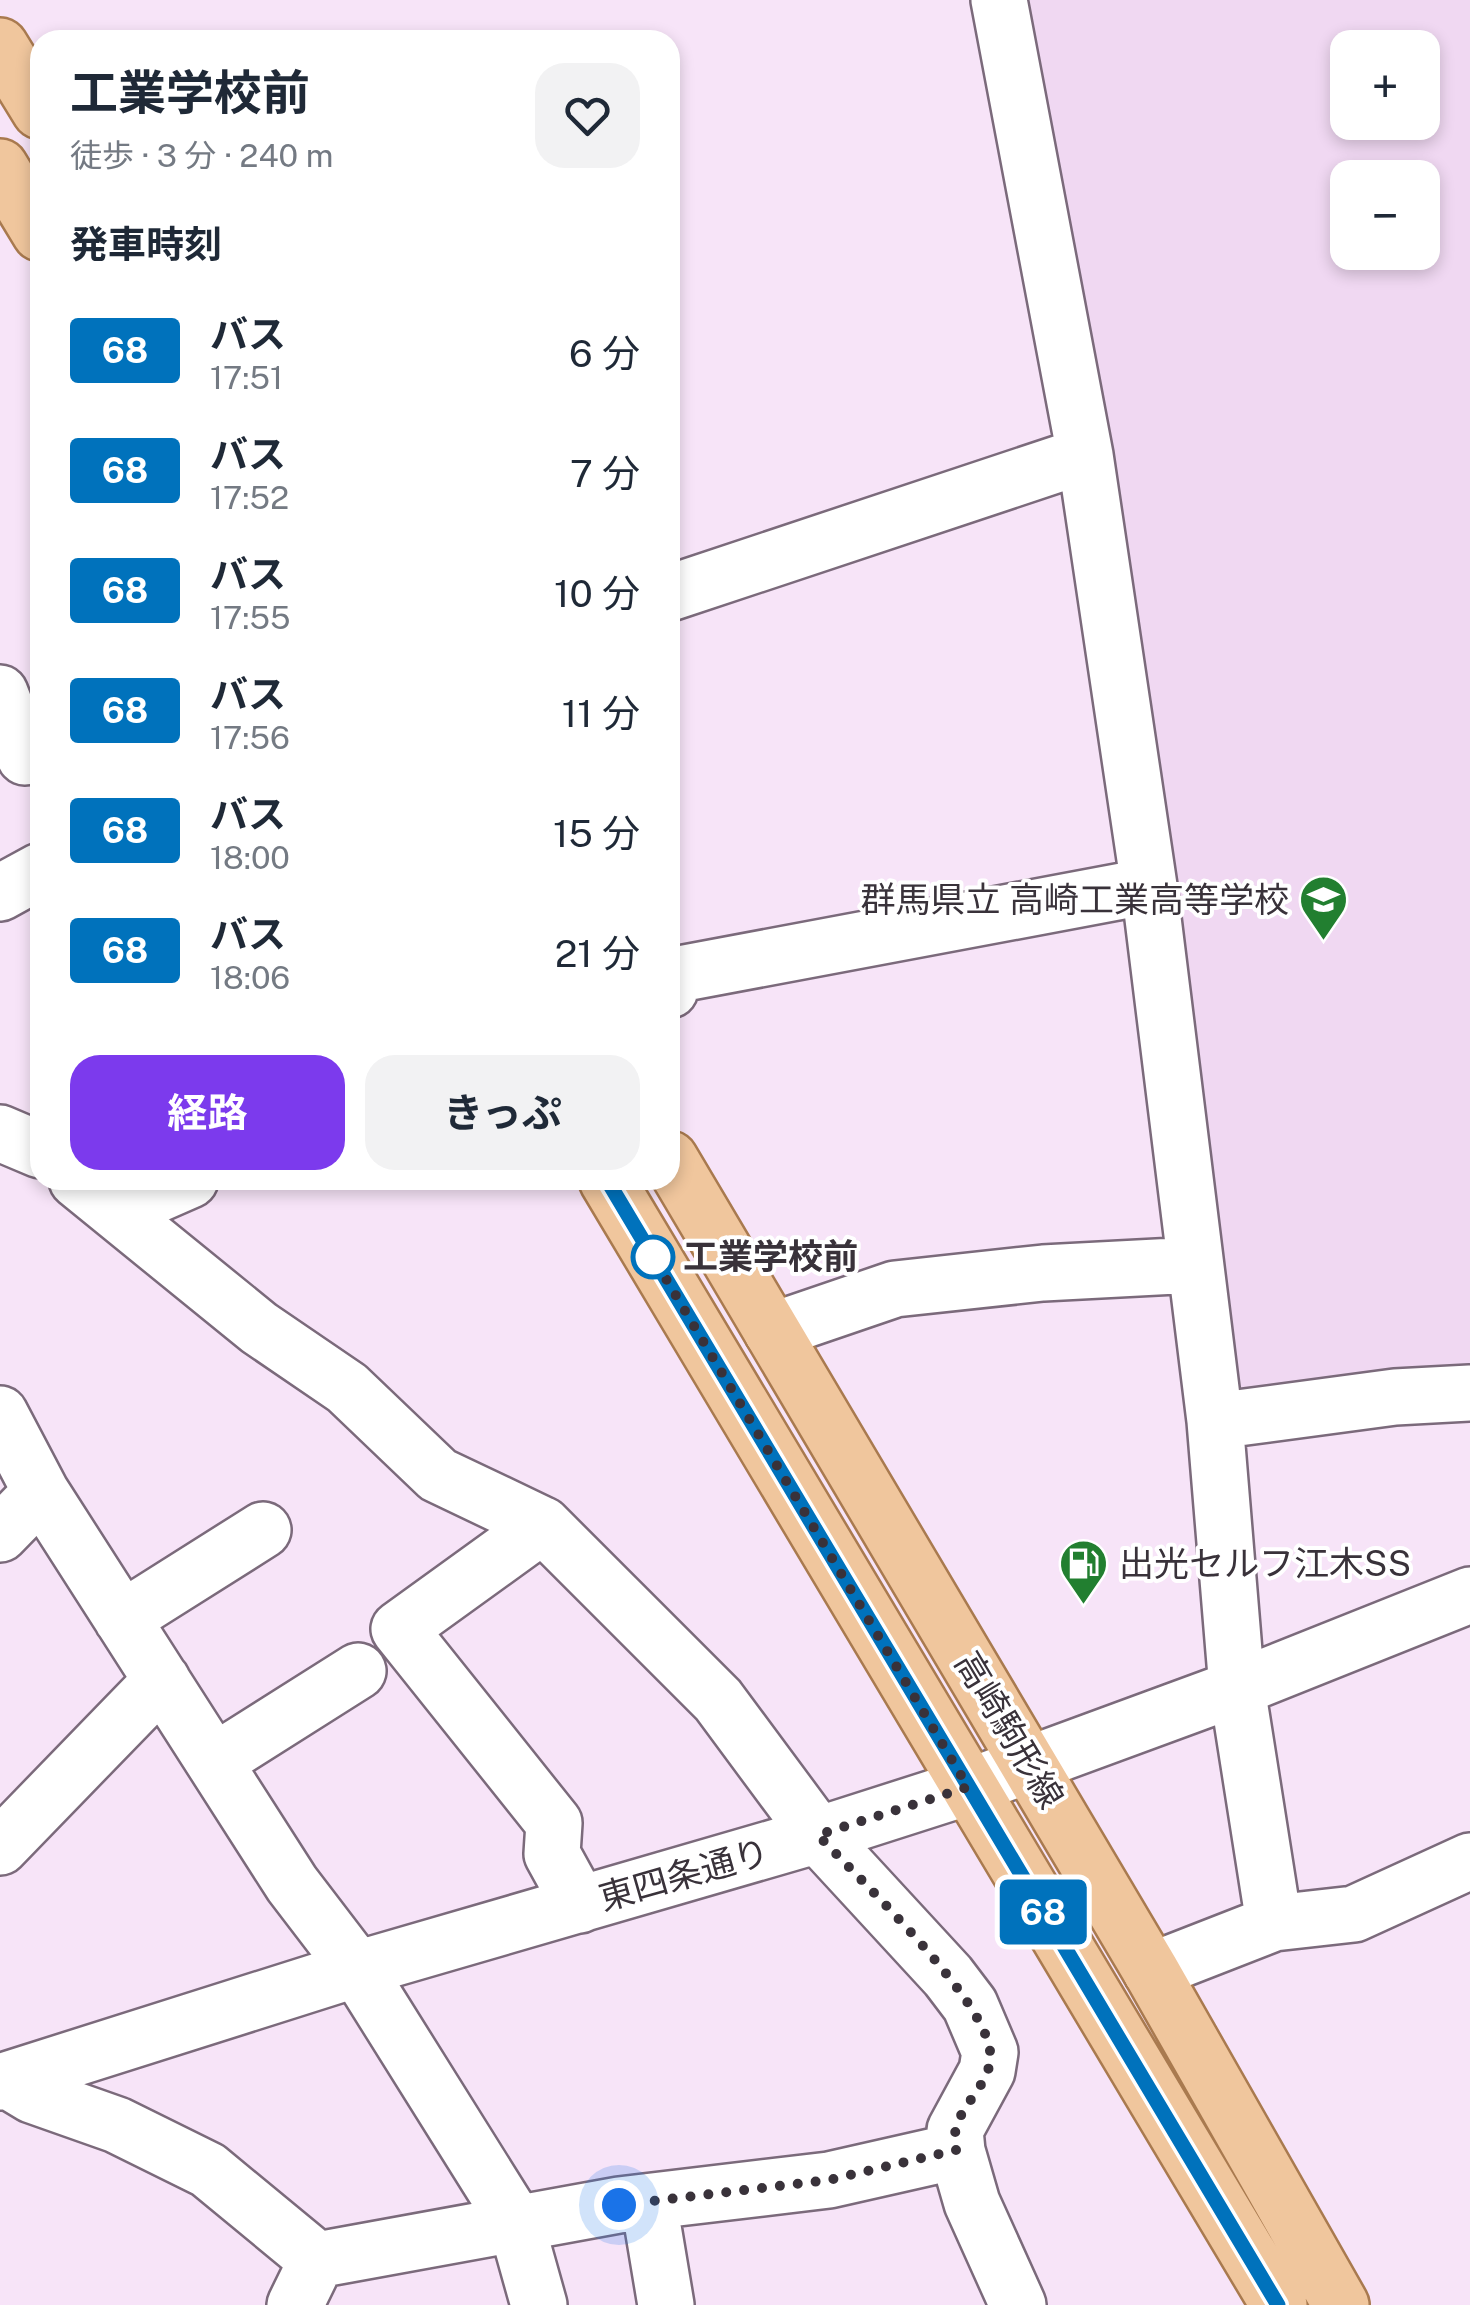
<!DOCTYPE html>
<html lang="ja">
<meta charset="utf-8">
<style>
:root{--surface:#fff;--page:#f2f2f3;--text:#1f2937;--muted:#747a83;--accent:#7c3aed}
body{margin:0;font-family:"Public Sans","Noto Sans JP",sans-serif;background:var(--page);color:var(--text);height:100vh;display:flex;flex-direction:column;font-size:38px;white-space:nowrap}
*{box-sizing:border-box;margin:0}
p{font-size:32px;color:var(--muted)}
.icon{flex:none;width:55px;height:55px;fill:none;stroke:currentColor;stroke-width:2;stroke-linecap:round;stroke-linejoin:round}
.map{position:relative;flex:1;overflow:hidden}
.panel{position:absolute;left:30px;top:30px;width:650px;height:1160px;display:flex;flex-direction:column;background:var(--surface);border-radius:30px;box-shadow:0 5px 15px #0003}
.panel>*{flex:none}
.badge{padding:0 20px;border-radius:8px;font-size:35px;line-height:65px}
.fabs{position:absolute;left:1330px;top:30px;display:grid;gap:20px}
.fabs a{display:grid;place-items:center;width:110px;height:110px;border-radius:20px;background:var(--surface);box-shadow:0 5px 15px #0003;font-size:50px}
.you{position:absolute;width:50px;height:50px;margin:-25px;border:8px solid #fff;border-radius:50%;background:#1a73e8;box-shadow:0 0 0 15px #1a73e833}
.map>.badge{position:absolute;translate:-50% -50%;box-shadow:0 0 0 5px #fff}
h2{padding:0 40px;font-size:38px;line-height:90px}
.round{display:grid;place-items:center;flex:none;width:105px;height:105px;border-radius:30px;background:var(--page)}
.headline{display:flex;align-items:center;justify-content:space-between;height:170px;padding:0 40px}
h1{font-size:48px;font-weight:700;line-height:75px}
.action{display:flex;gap:20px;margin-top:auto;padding:20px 40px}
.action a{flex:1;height:115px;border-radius:30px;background:var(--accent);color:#fff;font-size:40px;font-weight:700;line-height:115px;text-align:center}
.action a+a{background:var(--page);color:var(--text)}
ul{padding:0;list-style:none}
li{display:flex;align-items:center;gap:30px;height:120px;padding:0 40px}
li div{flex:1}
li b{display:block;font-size:38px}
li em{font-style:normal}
li .badge{min-width:110px;font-weight:700;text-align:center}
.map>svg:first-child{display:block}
</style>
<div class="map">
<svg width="1470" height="2305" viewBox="0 0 1470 2305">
<rect width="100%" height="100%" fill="#f7e4f8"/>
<path fill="#f0d8f2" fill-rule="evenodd" d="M 1011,0 L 1470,0 L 1470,1383 L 1242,1404 L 1116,501 ZM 1348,48 L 1422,48 L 1422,122 L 1348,122 ZM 1348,178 L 1422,178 L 1422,252 L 1348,252 Z"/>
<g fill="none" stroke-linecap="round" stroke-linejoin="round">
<defs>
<path id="minor" d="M 999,0 L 1085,455 L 1149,886 L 1215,1421 L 1237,1688 L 1274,1923
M 670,593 L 1085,455
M 0,693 L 25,757
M 0,893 L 40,871
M 670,990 L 674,975 L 1149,886
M 0,1133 L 40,1150
M 77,1180 L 259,1328 L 347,1388 L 438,1475 L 543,1525 L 718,1700 L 818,1835 L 948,1976 L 970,2005 L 990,2052 L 987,2071 L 955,2130 L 957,2151 L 972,2203 L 1018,2305
M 117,1212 L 190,1180
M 772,1331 L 895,1289 L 1043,1273 L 1195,1265
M 0,1414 L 41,1492 L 292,1884 L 357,1969 L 516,2223 L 539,2305
M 1215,1421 L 1395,1397 L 1470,1393
M 543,1525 L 399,1629 L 554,1823 L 552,1854 L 580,1905
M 0,1534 L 41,1492
M 122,1619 L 263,1530
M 214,1762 L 358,1671
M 0,1847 L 162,1680
M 1151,1971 L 1274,1923 L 1354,1914 L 1470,1861
M 7,2080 L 32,2095 L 117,2125 L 208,2170 L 317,2260
M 0,2082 L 357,1969 L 818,1835 L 968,1787 L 1237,1688 L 1470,1595
M 649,2203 L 666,2305
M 295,2305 L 317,2260 L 619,2205 L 829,2180 L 957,2151"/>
<path id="major" d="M 0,46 L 40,111
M 0,167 L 40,233
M 670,1159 L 1151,1971 L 1341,2305
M 607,1180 L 1279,2305"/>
</defs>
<use href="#minor" stroke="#7b6a7b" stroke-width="60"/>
<use href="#major" stroke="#a97a4f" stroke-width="60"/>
<use href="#minor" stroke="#fff" stroke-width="55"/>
<use href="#major" stroke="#f0c69d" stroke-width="55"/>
</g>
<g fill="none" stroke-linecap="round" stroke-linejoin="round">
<defs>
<path id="line" d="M 607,1180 L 1278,2305"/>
</defs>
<use href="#line" stroke="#fff" stroke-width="22"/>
<use href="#line" stroke="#0072bc" stroke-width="15"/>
<path stroke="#39323a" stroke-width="10" stroke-dasharray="0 18" d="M 619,2205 L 829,2180 L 956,2150 C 956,2143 954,2135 956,2128 C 963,2101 994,2081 990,2051 C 983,1996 859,1879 818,1835 L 968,1787 L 653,1257"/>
</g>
<defs>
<symbol id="school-pin" viewBox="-11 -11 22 30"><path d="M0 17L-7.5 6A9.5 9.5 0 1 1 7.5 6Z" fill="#227f30" stroke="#fff"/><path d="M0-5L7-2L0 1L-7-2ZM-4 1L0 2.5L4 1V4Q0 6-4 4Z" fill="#fff"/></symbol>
<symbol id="fuel-pin" viewBox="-11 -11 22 30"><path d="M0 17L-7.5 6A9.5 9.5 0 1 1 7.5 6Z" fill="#227f30" stroke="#fff"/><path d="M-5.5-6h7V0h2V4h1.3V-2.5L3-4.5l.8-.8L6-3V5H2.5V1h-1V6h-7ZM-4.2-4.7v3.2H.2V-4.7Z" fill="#fff"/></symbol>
</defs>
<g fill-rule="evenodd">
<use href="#school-pin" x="1296" y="872" width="55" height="75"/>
<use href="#fuel-pin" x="1056" y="1536" width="55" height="75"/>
</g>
<circle fill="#fff" stroke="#0072bc" stroke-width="5" cx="653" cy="1257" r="20"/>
<g text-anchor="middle" stroke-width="8" stroke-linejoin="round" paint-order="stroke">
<g font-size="35" fill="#39323a" stroke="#fff" text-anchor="end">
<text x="1289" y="912">群馬県立 高崎工業高等学校</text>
<text x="1119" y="1576" text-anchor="start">出光セルフ江木SS</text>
</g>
<g font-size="35" font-weight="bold" fill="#39323a" stroke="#fff" text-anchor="start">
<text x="683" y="1269">工業学校前</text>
</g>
<g font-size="35" fill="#39323a" stroke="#fff">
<text transform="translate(1009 1730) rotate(59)" y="12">高崎駒形線</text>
<text transform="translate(684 1875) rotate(-16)" y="12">東四条通り</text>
</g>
</g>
</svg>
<div class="fabs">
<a>+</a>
<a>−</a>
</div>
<div class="you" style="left:619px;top:2205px"></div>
<b class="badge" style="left:1043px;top:1912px;background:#0072bc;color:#fff">68</b>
<section class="panel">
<div class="headline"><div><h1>工業学校前</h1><p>徒歩 · 3 分 · 240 m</p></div><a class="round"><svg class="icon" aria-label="heart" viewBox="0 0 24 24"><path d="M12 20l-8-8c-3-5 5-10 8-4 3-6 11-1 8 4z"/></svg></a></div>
<h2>発車時刻</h2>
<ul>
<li><span class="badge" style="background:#0072bc;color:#fff">68</span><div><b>バス</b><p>17:51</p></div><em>6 分</em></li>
<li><span class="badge" style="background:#0072bc;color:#fff">68</span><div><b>バス</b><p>17:52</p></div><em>7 分</em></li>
<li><span class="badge" style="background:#0072bc;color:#fff">68</span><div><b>バス</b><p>17:55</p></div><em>10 分</em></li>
<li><span class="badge" style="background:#0072bc;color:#fff">68</span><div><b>バス</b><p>17:56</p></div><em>11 分</em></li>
<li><span class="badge" style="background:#0072bc;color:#fff">68</span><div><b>バス</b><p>18:00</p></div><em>15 分</em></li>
<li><span class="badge" style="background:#0072bc;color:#fff">68</span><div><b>バス</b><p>18:06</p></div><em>21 分</em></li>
</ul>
<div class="action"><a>経路</a><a>きっぷ</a></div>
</section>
</div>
